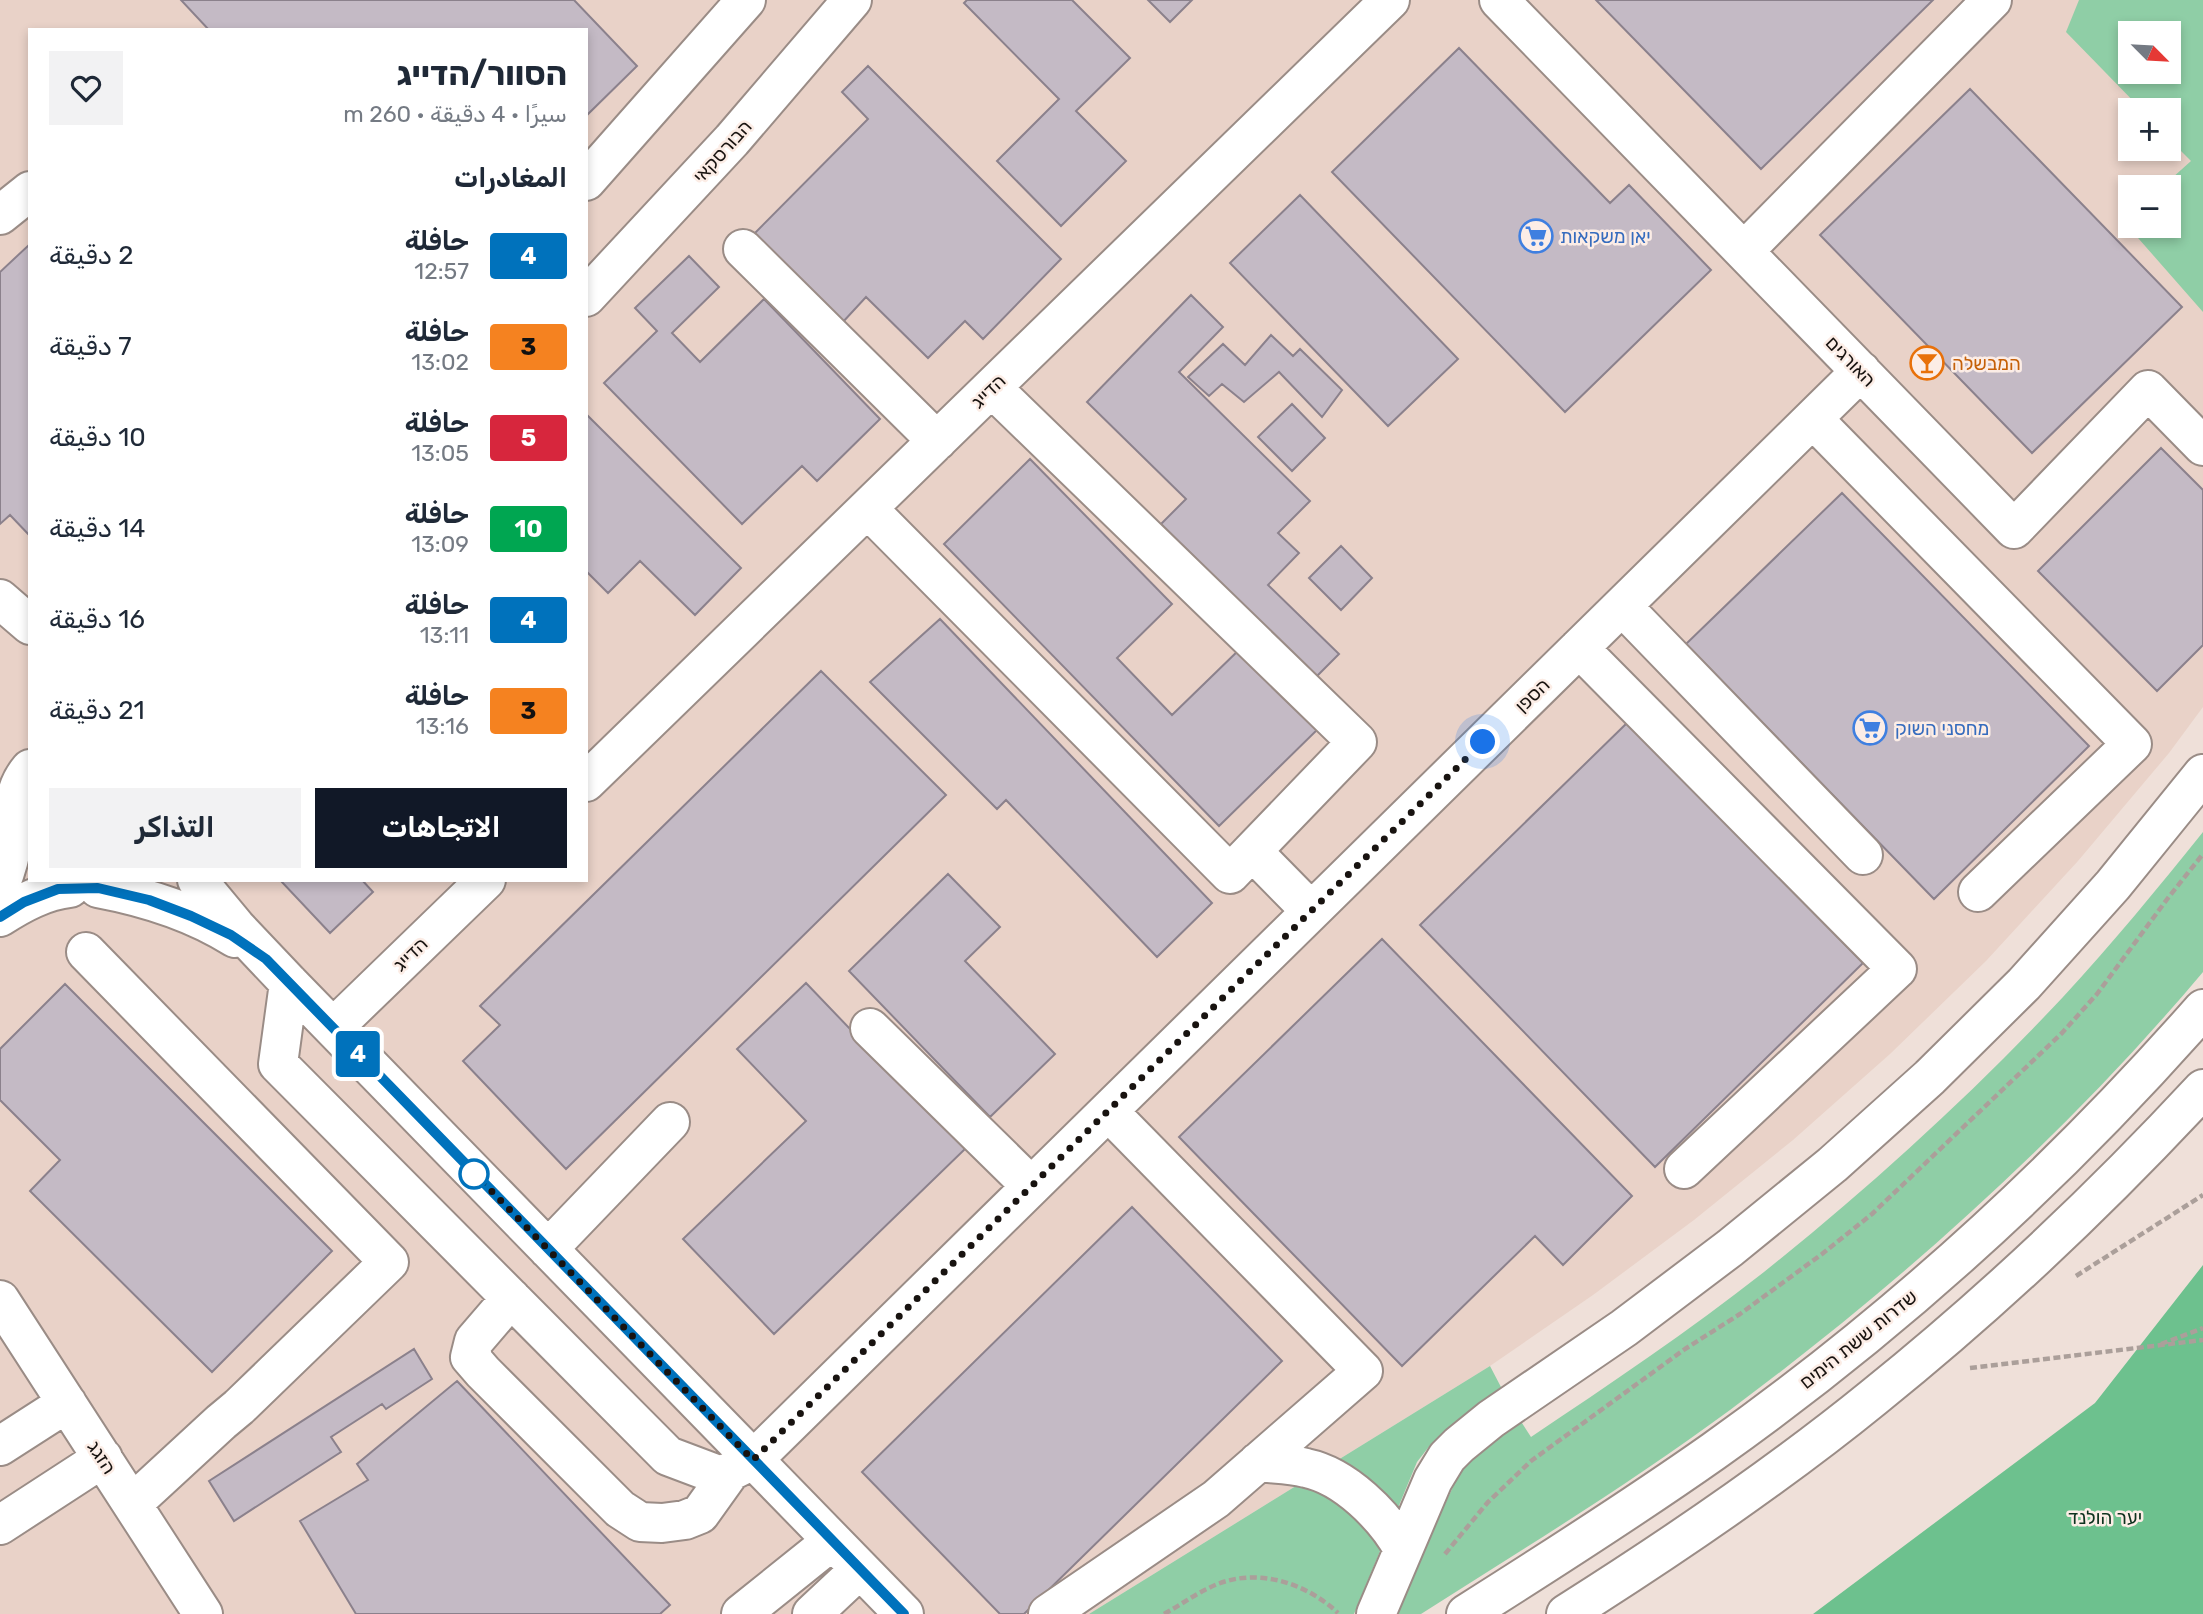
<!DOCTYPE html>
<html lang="ar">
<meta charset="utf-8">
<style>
:root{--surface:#fff;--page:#f2f2f3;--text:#1f2937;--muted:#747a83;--accent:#111827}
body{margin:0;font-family:Rubik,Vazirmatn,Heebo,sans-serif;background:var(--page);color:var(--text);direction:rtl;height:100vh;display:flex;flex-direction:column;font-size:26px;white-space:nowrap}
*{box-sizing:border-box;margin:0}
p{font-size:23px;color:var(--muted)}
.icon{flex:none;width:38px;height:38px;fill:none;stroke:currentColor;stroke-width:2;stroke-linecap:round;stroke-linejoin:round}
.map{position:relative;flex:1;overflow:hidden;direction:ltr}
.side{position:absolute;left:28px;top:28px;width:560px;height:854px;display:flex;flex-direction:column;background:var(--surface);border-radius:0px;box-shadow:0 4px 10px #0003;direction:rtl}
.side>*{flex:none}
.badge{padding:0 14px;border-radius:5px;font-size:24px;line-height:46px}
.needle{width:46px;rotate:114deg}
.tools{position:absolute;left:2118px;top:21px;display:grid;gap:14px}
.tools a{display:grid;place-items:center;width:63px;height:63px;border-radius:0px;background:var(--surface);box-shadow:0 4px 10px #0003;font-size:35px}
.you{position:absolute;width:35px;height:35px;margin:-18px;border:5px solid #fff;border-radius:50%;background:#1a73e8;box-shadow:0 0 0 10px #1a73e833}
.map>.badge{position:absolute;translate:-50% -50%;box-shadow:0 0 0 4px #fff}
h2{padding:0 21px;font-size:26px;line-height:63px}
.round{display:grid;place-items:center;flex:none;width:74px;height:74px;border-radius:0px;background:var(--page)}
.headline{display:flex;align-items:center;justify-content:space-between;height:119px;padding:0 21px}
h1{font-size:33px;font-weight:700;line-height:52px}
.cta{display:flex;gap:14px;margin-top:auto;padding:14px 21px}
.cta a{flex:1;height:80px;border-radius:0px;background:var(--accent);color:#fff;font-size:28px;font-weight:700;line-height:80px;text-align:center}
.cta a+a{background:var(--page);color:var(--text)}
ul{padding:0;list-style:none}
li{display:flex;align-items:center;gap:21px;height:91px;padding:0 21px}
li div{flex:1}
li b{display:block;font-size:26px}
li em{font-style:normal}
li .badge{min-width:77px;font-weight:700;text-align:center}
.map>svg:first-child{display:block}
</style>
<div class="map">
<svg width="2203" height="1614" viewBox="0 0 2203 1614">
<rect width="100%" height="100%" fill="#efe0d9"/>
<path fill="#e9d2c8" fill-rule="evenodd" d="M 0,0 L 2203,0 L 2203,707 L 2169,753 L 2078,861 L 1986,961 L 1890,1054 L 1793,1140 L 1694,1220 L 1593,1295 L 1490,1366 L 1089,1614 L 0,1614 ZM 30,30 L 586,30 L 586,880 L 30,880 ZM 2130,33 L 2168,33 L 2168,72 L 2130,72 ZM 2130,110 L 2168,110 L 2168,149 L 2130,149 ZM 2130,187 L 2168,187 L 2168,226 L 2130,226 Z"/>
<path fill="#8fcea6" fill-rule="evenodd" d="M 2079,0 L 2203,0 L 2203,312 L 2124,222 L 2130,217 L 2130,226 L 2168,226 L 2168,187 L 2162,187 L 2191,161 L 2168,138 L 2168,110 L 2142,110 L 2066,32 ZM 2130,33 L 2168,33 L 2168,72 L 2130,72 Z
M 2203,832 L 2203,972 C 2064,1137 1902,1282 1730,1410 C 1631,1483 1525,1548 1421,1614 L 1393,1614 L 1461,1470 L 1480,1446 L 1520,1420 L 1531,1437 C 1610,1384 1689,1331 1764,1272 C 1869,1188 1970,1096 2063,997 C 2112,944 2158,888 2203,832 Z
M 1490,1366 L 1502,1389 L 1431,1444 L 1417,1462 L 1354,1614 L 1089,1614 Z"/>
<path fill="#6dc18e" d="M 2203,1265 L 2203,1614 L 1813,1614 L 2095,1403 Z"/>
<path fill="#c4bac5" stroke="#8b818c" stroke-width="2" d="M 181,0 L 574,0 L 637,66 L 586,116 L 586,30 L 209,30 Z
M 967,0 L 1072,0 L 1130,58 L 1076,111 L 1126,161 L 1061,226 L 997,161 L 1059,99 L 964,3 Z
M 1148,0 L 1192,0 L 1170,22 Z
M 1596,0 L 1933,0 L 1761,169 Z
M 1459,48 L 1610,203 L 1629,185 L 1711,270 L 1565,412 L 1332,172 Z
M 868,66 L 1061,259 L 983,339 L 965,321 L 928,358 L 866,297 L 842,323 L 754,234 L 868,119 L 842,92 Z
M 1970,89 L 2182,307 L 2032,453 L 1820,235 Z
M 1300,195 L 1458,359 L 1388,426 L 1230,263 Z
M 30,244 L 30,536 L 10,515 L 0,524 L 0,272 Z
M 689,256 L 719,287 L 672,333 L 700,362 L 764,299 L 880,419 L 817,481 L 802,466 L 742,524 L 604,383 L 657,331 L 635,308 Z
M 1191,295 L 1223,327 L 1179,372 L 1310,501 L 1278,533 L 1299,553 L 1268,585 L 1339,654 L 1316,677 L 1161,524 L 1186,499 L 1087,402 Z
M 1271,335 L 1293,356 L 1300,349 L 1342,390 L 1322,417 L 1279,372 L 1244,402 L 1222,384 L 1209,396 L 1188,377 L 1223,344 L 1245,365 Z
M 1292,404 L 1325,438 L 1292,471 L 1258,437 Z
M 586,414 L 741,568 L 695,615 L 640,561 L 608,593 L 586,571 Z
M 2161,448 L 2203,490 L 2203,645 L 2157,691 L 2038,571 Z
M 1030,459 L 1172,604 L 1117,658 L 1172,715 L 1242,647 L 1320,727 L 1219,826 L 944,544 Z
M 1842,493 L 2089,746 L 1934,899 L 1686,644 Z
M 1341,546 L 1372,578 L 1341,610 L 1309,578 Z
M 940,619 L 1212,903 L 1157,957 L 1006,800 L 997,809 L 870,682 Z
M 821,671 L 946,795 L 566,1169 L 463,1061 L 500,1025 L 480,1006 Z
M 1628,722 L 1863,963 L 1655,1167 L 1420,925 Z
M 948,874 L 1000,927 L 965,961 L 1055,1054 L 990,1117 L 849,971 Z
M 280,880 L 362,880 L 373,892 L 330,933 Z
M 1382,939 L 1632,1196 L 1563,1265 L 1535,1236 L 1402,1366 L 1179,1137 Z
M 806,983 L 965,1149 L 774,1334 L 683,1239 L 806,1121 L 737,1049 Z
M 65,984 L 332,1251 L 212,1372 L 30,1191 L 60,1160 L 0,1100 L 0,1049 Z
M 1132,1207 L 1282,1361 L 1024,1614 L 1000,1614 L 862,1472 Z
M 414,1349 L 432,1379 L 386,1409 L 382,1404 L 331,1437 L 341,1452 L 234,1521 L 209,1481 Z
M 457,1381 L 670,1605 L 660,1614 L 356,1614 L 300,1521 L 368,1480 L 357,1464 Z"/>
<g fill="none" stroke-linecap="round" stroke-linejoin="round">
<defs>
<path id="minor" d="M 1499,0 L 2014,529 L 2148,390 L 2203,446
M 586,181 L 746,0
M 0,215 L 30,191
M 743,249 L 937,441
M 1744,251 L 1992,0
M 586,297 L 732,140 L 852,0
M 1813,419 L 2132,744 L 1978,892
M 868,509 L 1230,874 L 1357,742 L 992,388
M 0,599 L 30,625
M 1622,606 L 1863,855
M 1579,648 L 1897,969 L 1684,1169
M 586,782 L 1390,0
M 1252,851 L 1311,911
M 197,880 L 236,927 L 289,983 L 904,1614
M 0,886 C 6,871 11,854 13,838 C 16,811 11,792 30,769
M 98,888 C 146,897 194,912 235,938
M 0,917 C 22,903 44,891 70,888
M 86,952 L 389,1262 L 239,1407 L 221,1422 L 132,1504
M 289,983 L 278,1064 L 668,1456 L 721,1476 L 753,1460 L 1861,371
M 333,1028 L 486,880
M 870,1028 L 1031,1186
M 548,1249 L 670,1122
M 511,1298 L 474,1341 L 470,1357 L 483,1372 L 620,1509 L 640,1522 L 662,1523 L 685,1520 L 700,1514 L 730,1472
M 0,1300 L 203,1614
M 0,1446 L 67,1403
M 1258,1462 C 1274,1464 1290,1464 1306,1468 C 1345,1476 1385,1516 1403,1549
M 0,1525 L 103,1458
M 741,1614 L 832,1541
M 812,1614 L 859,1570
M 1048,1614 L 1216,1499 L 1363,1371 L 1108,1111
M 1376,1614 L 1433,1480 L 1447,1457 L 1459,1445 L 1491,1419 L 1624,1328 L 1730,1248 L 1832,1165 L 1930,1077 L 2024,984 L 2113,885 L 2203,774"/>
<path id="major" d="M 1466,1614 C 1550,1561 1633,1508 1714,1451 C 1893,1324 2058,1174 2203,1009
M 1566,1614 C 1672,1547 1777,1476 1874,1397 C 1991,1303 2101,1199 2203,1089"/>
</defs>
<use href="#minor" stroke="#9a8c86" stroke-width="42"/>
<use href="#major" stroke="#9a8c86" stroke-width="42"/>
<path stroke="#ab9f9a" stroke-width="4.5" stroke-dasharray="7 3.5" stroke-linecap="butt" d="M 2076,1276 L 2203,1195
M 2161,1344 L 2203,1328
M 1970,1368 L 2203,1340
M 1445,1554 L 1488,1502 L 1531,1461 L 1685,1349 L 1740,1314 L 1822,1254 L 1872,1214 L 2062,1033 L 2097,994 L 2168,898 L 2203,854
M 1164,1614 C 1179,1606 1192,1596 1207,1589 C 1251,1565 1304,1581 1338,1613"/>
<use href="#minor" stroke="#fff" stroke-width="38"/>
<use href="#major" stroke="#fff" stroke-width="38"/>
</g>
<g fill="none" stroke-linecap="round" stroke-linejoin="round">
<defs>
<path id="line" d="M 0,917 L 24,902 L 58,889 L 98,888 L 149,900 L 191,916 L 231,935 L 266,959 L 904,1614"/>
</defs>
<use href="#line" stroke="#fff" stroke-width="16"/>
<use href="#line" stroke="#0072bc" stroke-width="10"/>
<path stroke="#181310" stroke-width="7" stroke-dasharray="0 12.6" d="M 474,1174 L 470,1169 L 753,1460 L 1483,742"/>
</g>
<defs>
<symbol id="supermarket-ring" viewBox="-11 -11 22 22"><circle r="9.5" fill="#fcede6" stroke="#3f7fe0" stroke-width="1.5"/><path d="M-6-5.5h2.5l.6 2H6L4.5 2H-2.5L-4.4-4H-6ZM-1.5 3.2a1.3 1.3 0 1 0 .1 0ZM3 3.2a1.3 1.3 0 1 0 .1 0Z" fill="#3f7fe0"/></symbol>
<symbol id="bar-ring" viewBox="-11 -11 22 22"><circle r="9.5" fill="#fcede6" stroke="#e8710a" stroke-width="1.5"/><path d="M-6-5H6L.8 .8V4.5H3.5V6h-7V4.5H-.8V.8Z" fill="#e8710a"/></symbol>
</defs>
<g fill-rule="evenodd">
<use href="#supermarket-ring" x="1517" y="217" width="38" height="38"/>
<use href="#bar-ring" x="1908" y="344" width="38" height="38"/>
<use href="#supermarket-ring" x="1851" y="709" width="38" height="38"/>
</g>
<circle fill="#fff" stroke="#0072bc" stroke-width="3.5" cx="474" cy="1174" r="14"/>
<g text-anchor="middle" stroke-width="5" stroke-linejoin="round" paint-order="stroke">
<g font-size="19" fill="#181310" stroke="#fcede6">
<text transform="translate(722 151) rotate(-48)" y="7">הבורסקאי</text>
<text transform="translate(1851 361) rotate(46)" y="7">האורגים</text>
<text transform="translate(988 391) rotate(-44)" y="7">הדייג</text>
<text transform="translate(1532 695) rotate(-44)" y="7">הספן</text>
<text transform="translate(410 954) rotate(-44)" y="7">הדייג</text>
<text transform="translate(1858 1339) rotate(-39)" y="7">שדרות ששת הימים</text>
<text transform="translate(102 1457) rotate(57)" y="7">הזגג</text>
</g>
<g font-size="19" fill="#366cbe" stroke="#fcede6" text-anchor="start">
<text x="1560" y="243">יאן משקאות</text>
<text x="1895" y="735">מחסני השוק</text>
</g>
<g font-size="19" fill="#c56008" stroke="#fcede6" text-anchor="start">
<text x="1952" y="370">המבשלה</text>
</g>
<g font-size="19" fill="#0d321e" stroke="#fcede6">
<text x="2105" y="1524">יער הולנד</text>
</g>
</g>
</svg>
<div class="tools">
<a><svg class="needle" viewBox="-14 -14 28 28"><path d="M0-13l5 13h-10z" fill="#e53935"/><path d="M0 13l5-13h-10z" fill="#747a83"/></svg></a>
<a>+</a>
<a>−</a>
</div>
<div class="you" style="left:1483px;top:742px"></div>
<b class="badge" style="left:358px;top:1054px;background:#0072bc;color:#fff">4</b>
<section class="side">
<div class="headline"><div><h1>הסוור/הדייג</h1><p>سيرًا · 4 دقيقة · 260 m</p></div><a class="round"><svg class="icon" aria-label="heart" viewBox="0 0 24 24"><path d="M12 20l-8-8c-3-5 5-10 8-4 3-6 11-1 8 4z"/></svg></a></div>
<h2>المغادرات</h2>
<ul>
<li><span class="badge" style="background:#0072bc;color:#fff">4</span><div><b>حافلة</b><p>12:57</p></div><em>2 دقيقة</em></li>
<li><span class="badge" style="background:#f58220;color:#111">3</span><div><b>حافلة</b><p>13:02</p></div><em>7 دقيقة</em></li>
<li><span class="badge" style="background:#d7263d;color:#fff">5</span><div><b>حافلة</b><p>13:05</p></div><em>10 دقيقة</em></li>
<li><span class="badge" style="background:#00a651;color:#fff">10</span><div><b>حافلة</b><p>13:09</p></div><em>14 دقيقة</em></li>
<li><span class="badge" style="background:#0072bc;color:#fff">4</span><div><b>حافلة</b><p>13:11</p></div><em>16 دقيقة</em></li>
<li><span class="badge" style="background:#f58220;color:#111">3</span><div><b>حافلة</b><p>13:16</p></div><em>21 دقيقة</em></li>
</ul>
<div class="cta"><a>الاتجاهات</a><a>التذاكر</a></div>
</section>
</div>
